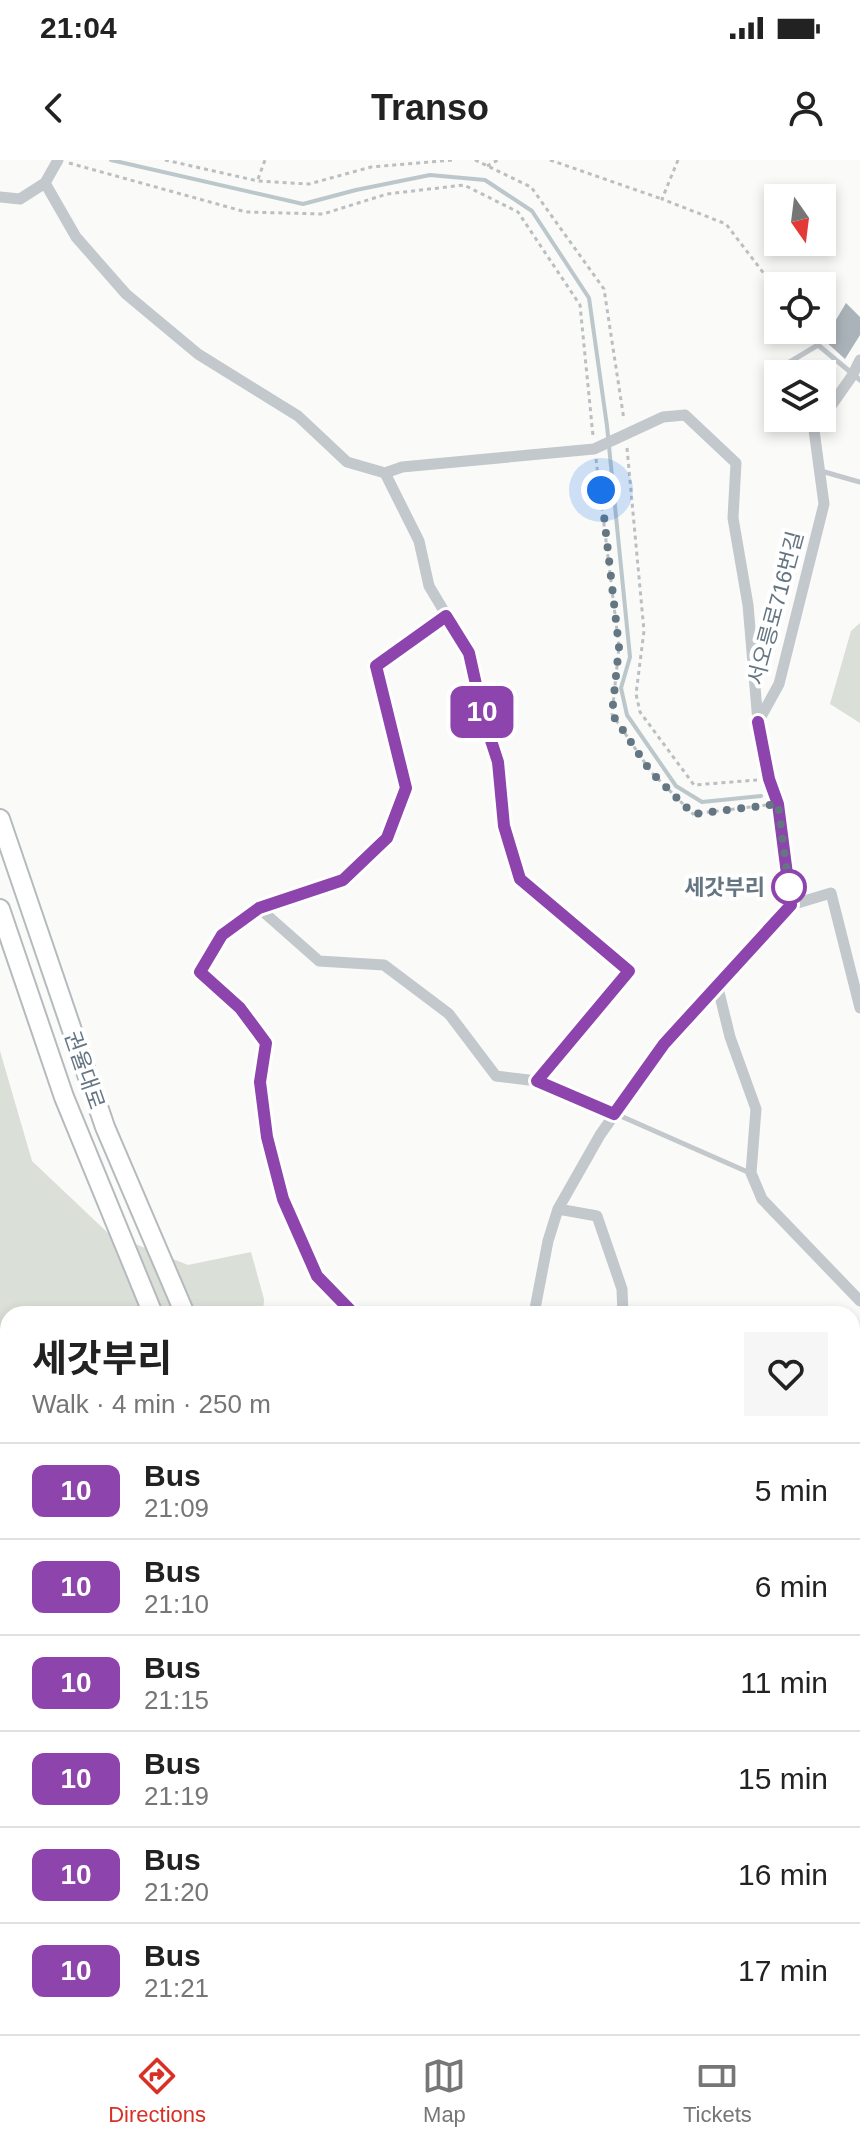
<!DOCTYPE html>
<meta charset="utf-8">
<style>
:root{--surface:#fff;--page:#f6f6f6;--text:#222;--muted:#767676;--line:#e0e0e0;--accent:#d93025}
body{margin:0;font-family:Arial,"Noto Sans KR",sans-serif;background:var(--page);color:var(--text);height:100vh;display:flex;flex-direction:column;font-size:30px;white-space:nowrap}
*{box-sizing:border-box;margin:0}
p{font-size:26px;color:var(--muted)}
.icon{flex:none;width:44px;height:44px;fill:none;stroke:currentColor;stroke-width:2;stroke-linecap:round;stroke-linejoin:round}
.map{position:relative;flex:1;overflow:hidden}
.details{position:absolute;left:0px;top:1146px;width:860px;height:728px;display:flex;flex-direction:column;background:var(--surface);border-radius:24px 24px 0 0;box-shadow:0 4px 12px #0003}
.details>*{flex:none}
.badge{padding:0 16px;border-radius:12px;font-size:28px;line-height:52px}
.needle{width:52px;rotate:166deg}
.tools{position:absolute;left:764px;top:24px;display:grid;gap:16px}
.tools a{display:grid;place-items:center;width:72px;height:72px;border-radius:0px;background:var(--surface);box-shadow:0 4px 12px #0003;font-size:40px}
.you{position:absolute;width:40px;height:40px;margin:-20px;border:6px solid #fff;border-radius:50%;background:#1a73e8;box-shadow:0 0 0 12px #1a73e833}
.map>.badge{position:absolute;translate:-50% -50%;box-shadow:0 0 0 4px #fff}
.round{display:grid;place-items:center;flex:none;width:84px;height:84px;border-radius:0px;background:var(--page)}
.headline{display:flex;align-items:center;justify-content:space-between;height:136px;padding:0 32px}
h1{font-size:38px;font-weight:700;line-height:60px}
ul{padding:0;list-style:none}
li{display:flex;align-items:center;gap:24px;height:96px;padding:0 32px;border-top:2px solid var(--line)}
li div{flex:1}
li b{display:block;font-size:30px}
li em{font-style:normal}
li .badge{min-width:88px;font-weight:700;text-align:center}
.status{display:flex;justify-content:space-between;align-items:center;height:56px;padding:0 40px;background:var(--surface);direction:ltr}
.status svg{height:22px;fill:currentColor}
header{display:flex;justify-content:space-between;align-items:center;height:104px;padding:0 32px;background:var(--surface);font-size:36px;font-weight:700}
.menu{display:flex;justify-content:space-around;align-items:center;height:112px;border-top:2px solid var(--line);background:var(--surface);font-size:22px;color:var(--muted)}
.menu a{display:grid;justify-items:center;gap:4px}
.menu .on{color:var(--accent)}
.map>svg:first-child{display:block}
</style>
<div class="status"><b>21:04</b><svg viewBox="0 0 49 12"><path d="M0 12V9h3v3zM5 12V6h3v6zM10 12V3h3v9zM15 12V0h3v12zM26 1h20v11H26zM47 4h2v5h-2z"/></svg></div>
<header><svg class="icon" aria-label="back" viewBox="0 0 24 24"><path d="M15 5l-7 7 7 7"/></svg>Transo<svg class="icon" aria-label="person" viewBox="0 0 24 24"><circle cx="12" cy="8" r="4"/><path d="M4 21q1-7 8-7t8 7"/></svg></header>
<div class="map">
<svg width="860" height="1874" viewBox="0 0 860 1874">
<rect width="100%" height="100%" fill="#fafaf8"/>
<path fill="#dadfd7" d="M 860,463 L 860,563 L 830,544 L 851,471 Z
M 0,891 L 32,1001 L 108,1073 L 188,1105 L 251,1092 L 264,1139 L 263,1154 L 8,1154 L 8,1817 L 0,1821 Z
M 860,1526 L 860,1874 L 531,1874 L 531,1866 L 852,1866 L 852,1541 Z"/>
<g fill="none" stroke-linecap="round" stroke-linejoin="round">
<path stroke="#bbc7cb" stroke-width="4" d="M 111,0 L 303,44 L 356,30 L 430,15 L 485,20 L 532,51 L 589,138 L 607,266 L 630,497 L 621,528 L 627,555 L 676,626 L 702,642 L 761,636"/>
</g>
<path fill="#aab3b9" d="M 846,143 L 860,157 L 860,175 L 845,199 L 824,180 Z"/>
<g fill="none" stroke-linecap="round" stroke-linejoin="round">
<defs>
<path id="primary" d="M 0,659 L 105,967 L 185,1154
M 0,749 L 64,937 L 153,1154
M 369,1874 L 372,1866
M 409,1874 L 410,1866"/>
</defs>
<use href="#primary" stroke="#b5babe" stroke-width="22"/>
<path stroke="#bbbfc2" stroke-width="3" stroke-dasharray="4 4" stroke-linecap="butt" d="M 165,0 L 258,21 L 309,24 L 371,7 L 453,0
M 475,0 L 531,27 L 604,129 L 624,260
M 550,0 L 662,39
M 678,0 L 662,39 L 726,64 L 778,132
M 69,3 L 246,52 L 323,54 L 387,34 L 464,25 L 518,52 L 580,145 L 593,276
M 487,6 L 498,0
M 258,19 L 265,0
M 807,170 L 813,179
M 627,288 L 644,471 L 636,534 L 640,552 L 694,625 L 757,620
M 596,299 L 619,487 L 612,554 L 651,612 L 693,654 L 767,645"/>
<path stroke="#c3c8cc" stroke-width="5" d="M 780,214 L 783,206 L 818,185 L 860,220
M 767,243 L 778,218
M 821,311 L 860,322
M 616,954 L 750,1013"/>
<path stroke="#c3c8cc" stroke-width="11" d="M 45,23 L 58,0
M 0,37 L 20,39 L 45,23 L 76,77 L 126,134 L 198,194 L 298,256 L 347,302 L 385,313 L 402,307 L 594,289 L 663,257 L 685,255 L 736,303 L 733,358 L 748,445 L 758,562 L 769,619 L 778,644 L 791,745 L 664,884 L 600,975 L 558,1049 L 548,1081 L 534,1154
M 385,313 L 419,381 L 429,426 L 469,493 L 483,556 L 498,602 L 504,666 L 520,719 L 629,811 L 537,921 L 614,954
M 758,562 L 779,524 L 824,344 L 814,270 L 852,216 L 860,200
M 791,745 L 831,733 L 860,848
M 259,748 L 319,801 L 384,805 L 449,854 L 496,916 L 537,921
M 718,828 L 730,877 L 756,949 L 751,1013 L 762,1039 L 860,1141
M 558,1049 L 597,1056 L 622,1129 L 623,1154
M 354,1154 L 317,1116 L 283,1039 L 267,977 L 260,922 L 266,883 L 240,848 L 200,812 L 222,775 L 259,748 L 343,720 L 387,678 L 406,628 L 376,506 L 446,456
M 852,1273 L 860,1272
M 31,1874 L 42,1866"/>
<use href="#primary" stroke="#fff" stroke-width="18"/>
</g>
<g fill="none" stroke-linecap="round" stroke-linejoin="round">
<defs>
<path id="line" d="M 354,1154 L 317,1116 L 283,1039 L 267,977 L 260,922 L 266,883 L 240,848 L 200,812 L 222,775 L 259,748 L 343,720 L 387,678 L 406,628 L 376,506 L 446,456 L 469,493 L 483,556 L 498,602 L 504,666 L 520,719 L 629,811 L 537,921 L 614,954 L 664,884 L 791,745 L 778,644 L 769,619 L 758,562"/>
</defs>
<use href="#line" stroke="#fff" stroke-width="18"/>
<use href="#line" stroke="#8e44ad" stroke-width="12"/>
<path stroke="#657683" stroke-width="8" stroke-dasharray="0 14.4" d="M 601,330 L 619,487 L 612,554 L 651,612 L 693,654 L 778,644 L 789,727"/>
</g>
<circle fill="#fff" stroke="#8e44ad" stroke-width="4" cx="789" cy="727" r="16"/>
<g text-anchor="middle" stroke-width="8" stroke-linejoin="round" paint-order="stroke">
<g font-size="22" fill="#657683" stroke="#fff">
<text transform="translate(775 448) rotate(-75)" y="8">서오릉로716번길</text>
<text transform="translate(85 910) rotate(71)" y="8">권율대로</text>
</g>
<g font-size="22" font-weight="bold" fill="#657683" stroke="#fff" text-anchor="end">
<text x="765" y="735">세갓부리</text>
</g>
</g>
</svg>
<div class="tools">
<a><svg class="needle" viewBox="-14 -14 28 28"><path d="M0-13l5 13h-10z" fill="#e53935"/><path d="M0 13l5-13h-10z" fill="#767676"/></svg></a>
<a><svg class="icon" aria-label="locate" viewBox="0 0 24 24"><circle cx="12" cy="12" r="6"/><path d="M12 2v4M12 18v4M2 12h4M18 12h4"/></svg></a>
<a><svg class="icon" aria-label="layers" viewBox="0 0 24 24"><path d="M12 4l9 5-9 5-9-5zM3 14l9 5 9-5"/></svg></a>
</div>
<div class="you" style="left:601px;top:330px"></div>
<b class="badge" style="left:482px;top:552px;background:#8e44ad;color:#fff">10</b>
<section class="details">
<div class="headline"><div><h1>세갓부리</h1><p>Walk · 4 min · 250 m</p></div><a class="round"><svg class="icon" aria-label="heart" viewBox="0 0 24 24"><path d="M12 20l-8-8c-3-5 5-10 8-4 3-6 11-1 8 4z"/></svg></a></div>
<ul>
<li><span class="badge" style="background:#8e44ad;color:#fff">10</span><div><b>Bus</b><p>21:09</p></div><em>5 min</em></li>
<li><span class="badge" style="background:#8e44ad;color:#fff">10</span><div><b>Bus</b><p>21:10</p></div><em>6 min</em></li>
<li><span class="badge" style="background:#8e44ad;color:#fff">10</span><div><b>Bus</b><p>21:15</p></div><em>11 min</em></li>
<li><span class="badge" style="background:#8e44ad;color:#fff">10</span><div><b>Bus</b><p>21:19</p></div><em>15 min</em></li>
<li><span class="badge" style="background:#8e44ad;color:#fff">10</span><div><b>Bus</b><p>21:20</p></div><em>16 min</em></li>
<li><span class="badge" style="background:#8e44ad;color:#fff">10</span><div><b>Bus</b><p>21:21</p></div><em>17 min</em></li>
</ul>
</section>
</div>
<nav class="menu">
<a class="on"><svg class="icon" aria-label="directions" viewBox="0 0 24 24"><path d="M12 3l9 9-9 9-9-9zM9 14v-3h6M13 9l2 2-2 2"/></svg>Directions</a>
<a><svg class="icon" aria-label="map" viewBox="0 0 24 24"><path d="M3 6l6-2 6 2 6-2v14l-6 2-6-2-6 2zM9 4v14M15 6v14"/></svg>Map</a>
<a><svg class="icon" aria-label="tickets" viewBox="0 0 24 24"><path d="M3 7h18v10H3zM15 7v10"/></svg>Tickets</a>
</nav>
